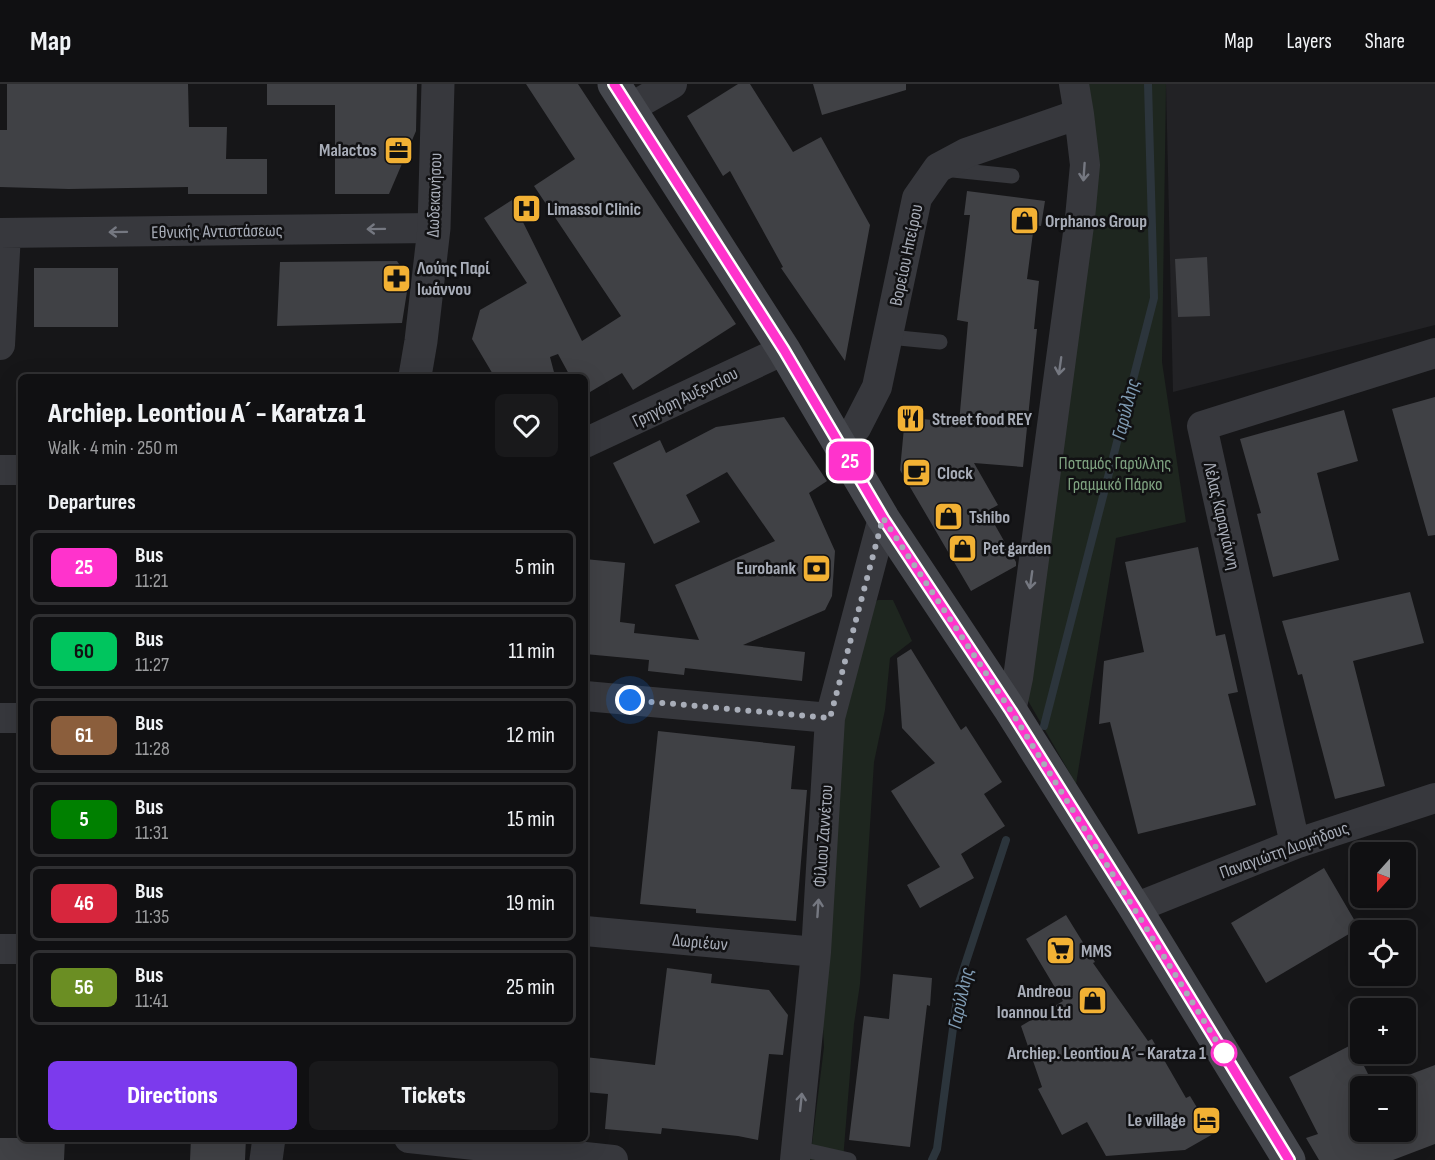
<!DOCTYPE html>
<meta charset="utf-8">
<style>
:root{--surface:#101012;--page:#19191b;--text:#f1f3f6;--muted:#9c9d9f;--line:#303032;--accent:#7c3aed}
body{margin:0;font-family:"Sofia Sans Condensed",sans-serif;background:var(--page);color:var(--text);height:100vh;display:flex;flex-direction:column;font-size:22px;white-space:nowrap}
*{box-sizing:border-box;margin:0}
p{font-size:20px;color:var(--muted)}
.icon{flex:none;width:33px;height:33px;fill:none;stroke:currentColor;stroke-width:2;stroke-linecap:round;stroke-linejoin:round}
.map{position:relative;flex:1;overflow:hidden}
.panel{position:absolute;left:18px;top:290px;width:570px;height:768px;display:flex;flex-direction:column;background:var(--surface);border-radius:9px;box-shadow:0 6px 24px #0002,0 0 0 2px var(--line)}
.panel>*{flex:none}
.badge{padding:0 12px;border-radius:9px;font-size:21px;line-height:39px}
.needle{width:39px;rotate:201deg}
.controls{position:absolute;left:1350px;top:758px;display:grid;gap:12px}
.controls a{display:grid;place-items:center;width:66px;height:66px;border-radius:9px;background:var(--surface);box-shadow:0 6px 24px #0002,0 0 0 2px var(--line);font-size:30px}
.you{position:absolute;width:30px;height:30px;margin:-15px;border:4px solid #fff;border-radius:50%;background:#1a73e8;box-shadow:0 0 0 9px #1a73e833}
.map>.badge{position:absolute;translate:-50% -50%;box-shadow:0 0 0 3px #fff}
h2{padding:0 30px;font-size:22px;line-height:54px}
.round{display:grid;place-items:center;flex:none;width:63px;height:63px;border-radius:9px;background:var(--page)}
.headline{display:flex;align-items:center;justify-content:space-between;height:102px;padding:0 30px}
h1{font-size:28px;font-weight:800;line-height:45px}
.button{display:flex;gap:12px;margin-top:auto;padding:12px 30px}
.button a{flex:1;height:69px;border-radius:9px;background:var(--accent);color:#fff;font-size:24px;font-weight:800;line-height:69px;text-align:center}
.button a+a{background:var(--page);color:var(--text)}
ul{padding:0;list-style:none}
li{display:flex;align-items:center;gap:18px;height:75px;margin:0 12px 9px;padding:0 18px;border:3px solid var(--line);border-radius:9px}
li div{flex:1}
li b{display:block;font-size:22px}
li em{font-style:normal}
li .badge{min-width:66px;font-weight:700;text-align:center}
header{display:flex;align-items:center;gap:36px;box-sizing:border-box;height:84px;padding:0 30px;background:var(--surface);border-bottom:2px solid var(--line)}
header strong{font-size:28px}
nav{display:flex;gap:33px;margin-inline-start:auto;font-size:21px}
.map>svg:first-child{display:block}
</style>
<header>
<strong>Map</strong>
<nav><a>Map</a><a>Layers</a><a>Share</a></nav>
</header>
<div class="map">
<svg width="1435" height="1076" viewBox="0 0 1435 1076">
<rect width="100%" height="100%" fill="#161618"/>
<path fill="#222225" d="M 1166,0 L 1435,0 L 1435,241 L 1173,308 Z"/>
<path fill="#1e261f" d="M 1079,0 L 1166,0 L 1162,278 L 1186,438 L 1116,454 L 1076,700 L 1023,608 Z
M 878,516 L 893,516 L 912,557 L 890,574 L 885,626 L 874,678 L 860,900 L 854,940 L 843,1076 L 810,1076 L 824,963 L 820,883 L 849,586 L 864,527 Z"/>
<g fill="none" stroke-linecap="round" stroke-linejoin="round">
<path stroke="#2c353c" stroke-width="8" d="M 1044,642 L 1154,214 L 1148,0
M 932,1076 L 937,1065 L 959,899 L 1006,756"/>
</g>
<path fill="#404145" d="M 7,0 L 188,0 L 189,43 L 227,43 L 226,75 L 267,75 L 267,110 L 188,110 L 188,103 L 69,105 L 0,103 L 0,46 L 7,46 Z
M 267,0 L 417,0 L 416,47 L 389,110 L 335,110 L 335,21 L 267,21 Z
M 526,0 L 578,0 L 736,240 L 633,306 L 622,289 L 585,311 L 585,292 L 570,292 L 558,270 L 550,273 L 555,292 L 494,292 L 472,255 L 480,226 L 527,199 L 484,134 L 512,116 L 582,257 L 621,232 L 534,102 L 575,75 Z
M 738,0 L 750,0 L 793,68 L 821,53 L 870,141 L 845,277 L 781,184 L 783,183 L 730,87 L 723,92 L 687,32 Z
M 813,0 L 906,0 L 906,6 L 822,31 Z
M 967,107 L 1045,117 L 1041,142 L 1034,141 L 1027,195 L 1039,197 L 1034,245 L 1037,245 L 1023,383 L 974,379 L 998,421 L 987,427 L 1016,478 L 1016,482 L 971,507 L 900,386 L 905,333 L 959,339 L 968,238 L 957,236 L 970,131 L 964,131 Z
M 1207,173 L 1210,232 L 1178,233 L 1175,175 Z
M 397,177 L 409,195 L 402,239 L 277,242 L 280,178 Z
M 34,184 L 118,184 L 118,243 L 34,243 Z
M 1435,313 L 1435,451 L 1428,452 L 1392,325 Z
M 1344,326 L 1358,377 L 1317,389 L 1339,476 L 1273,493 L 1257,430 L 1261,429 L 1240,355 Z
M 784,333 L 827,397 L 809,409 L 835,467 L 832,512 L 825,526 L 743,561 L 805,568 L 802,597 L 685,584 L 684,591 L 648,587 L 649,576 L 585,570 L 585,475 L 625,479 L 620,538 L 635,540 L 634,549 L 699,556 L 675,501 L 775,457 L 727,388 L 686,411 L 700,438 L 654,460 L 613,379 L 660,356 L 666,369 L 716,343 Z
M 1198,463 L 1216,552 L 1225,550 L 1238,608 L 1228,610 L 1256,721 L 1138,750 L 1110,638 L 1099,640 L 1104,577 L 1144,568 L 1125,478 Z
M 1410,508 L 1424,559 L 1353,577 L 1385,702 L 1335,715 L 1302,590 L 1298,591 L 1282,537 Z
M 911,565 L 961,646 L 966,642 L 1002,698 L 984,710 L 1005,742 L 961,770 L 974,794 L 920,824 L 907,801 L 940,783 L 891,707 L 935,679 L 902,644 L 897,574 Z
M 658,647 L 795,662 L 791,705 L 807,706 L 796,837 L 696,829 L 696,825 L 640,820 Z
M 1324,784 L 1359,844 L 1266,899 L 1231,839 Z
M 1066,831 L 1095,878 L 1093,879 L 1148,957 L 1152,955 L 1186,1014 L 1190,1012 L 1213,1050 L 1185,1066 L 1106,1072 L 1087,1038 L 1062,1051 L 1038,1005 L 1042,1003 L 1021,942 L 1063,917 L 1026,855 Z
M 667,884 L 712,890 L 711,899 L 769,906 L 788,931 L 783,971 L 769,970 L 758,1056 L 738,1052 L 662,1044 L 661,1050 L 605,1045 L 608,1010 L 585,1008 L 585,973 L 655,981 Z
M 893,890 L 932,894 L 930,922 L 927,921 L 910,1063 L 849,1056 L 864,932 L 889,935 Z
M 1353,960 L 1374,1002 L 1360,1002 L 1360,1047 L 1406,1047 L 1406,992 L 1435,981 L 1435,1060 L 1393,1076 L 1319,1076 L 1306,1054 L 1318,1050 L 1289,993 Z
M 0,1054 L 65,1054 L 64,1076 L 0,1076 Z
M 191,1054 L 246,1054 L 245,1076 L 190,1076 Z"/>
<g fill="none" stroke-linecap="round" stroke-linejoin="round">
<path stroke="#37383d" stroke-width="15" d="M 943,85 L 1012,92
M 889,253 L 940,258
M 796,1064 L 849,1076"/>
<path stroke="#37383d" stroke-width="30" d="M 630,24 L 672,0
M 0,149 L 434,144
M 0,261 L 6,149
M 838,358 L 856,344 L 877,303 L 917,114 L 938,84 L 966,69 L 1079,30 L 1074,0
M 585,359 L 784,266
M 0,386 L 21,386
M 585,612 L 830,634
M 1011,627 L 1018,594 L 1080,134 L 1085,81 L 1079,30
M 0,634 L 21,634
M 1295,760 L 1202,342 L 1435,269
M 1135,824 L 1295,760 L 1435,714
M 585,847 L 816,868
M 0,865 L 21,865
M 409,1054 L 613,1076
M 795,1076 L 816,868 L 830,634 L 883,434"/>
<path stroke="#37383d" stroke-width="33" d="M 415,292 L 421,257 L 434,144 L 438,0
M 266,1076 L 269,1054"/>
<path stroke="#45474d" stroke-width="33" d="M 614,0 L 784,266 L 883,434 L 1011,627 L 1135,824 L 1289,1076"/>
</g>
<defs><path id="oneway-shaft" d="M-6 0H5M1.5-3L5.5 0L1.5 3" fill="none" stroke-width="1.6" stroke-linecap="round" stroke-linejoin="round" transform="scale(1.5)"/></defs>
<g stroke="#757881">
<use href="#oneway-shaft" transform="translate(1084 88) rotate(94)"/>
<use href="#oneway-shaft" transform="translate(376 145) rotate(179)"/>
<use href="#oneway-shaft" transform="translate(118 148) rotate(179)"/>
<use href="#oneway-shaft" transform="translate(1060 282) rotate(98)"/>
<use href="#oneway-shaft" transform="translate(1031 496) rotate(98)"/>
<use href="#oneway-shaft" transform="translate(818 824) rotate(-86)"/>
<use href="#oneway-shaft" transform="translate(801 1018) rotate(-84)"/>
</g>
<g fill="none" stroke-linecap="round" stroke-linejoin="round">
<defs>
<path id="line" d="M 614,0 L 784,266 L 883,434 L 1011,627 L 1135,824 L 1289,1076"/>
</defs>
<use href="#line" stroke="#fff" stroke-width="14"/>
<use href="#line" stroke="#f3c" stroke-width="9"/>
<path stroke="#a8adb8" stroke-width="6" stroke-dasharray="0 10.8" d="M 630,616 L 830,634 L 883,434 L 1011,627 L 1227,974 L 1224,969"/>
</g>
<defs>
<symbol id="office-square" viewBox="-11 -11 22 22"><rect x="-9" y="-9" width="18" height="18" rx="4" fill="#f2b134" stroke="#111113"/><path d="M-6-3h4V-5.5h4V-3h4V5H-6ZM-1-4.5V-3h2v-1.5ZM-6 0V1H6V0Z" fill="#111"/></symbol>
<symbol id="hospital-square" viewBox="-11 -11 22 22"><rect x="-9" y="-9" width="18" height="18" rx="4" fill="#f2b134" stroke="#111113"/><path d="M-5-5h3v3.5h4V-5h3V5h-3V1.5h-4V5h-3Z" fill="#111"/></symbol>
<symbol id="shop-square" viewBox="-11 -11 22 22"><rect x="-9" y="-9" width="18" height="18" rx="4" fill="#f2b134" stroke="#111113"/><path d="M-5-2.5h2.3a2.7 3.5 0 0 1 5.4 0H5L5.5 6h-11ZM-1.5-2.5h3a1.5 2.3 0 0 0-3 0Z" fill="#111"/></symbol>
<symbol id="pharmacy-square" viewBox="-11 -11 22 22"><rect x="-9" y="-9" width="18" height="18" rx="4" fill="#f2b134" stroke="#111113"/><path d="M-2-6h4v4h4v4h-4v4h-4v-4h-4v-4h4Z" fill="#111"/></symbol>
<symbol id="restaurant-square" viewBox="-11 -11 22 22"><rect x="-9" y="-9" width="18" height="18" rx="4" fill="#f2b134" stroke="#111113"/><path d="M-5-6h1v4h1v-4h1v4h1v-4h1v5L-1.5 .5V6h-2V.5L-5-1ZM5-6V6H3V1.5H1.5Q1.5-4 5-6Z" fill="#111"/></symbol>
<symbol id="cafe-square" viewBox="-11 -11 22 22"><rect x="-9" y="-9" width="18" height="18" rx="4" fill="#f2b134" stroke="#111113"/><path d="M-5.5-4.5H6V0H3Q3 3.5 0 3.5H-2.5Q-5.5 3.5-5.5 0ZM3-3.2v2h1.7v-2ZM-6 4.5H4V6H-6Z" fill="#111"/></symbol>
<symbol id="bank-square" viewBox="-11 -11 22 22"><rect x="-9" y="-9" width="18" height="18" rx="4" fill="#f2b134" stroke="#111113"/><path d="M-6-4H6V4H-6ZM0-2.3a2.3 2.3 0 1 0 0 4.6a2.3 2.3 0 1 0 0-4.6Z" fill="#111"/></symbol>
<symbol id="supermarket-square" viewBox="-11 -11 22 22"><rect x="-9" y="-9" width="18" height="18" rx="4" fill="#f2b134" stroke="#111113"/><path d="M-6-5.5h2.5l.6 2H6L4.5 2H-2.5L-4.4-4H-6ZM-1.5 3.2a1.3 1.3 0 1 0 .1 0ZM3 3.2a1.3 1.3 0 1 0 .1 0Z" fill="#111"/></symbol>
<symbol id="hotel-square" viewBox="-11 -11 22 22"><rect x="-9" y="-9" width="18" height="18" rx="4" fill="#f2b134" stroke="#111113"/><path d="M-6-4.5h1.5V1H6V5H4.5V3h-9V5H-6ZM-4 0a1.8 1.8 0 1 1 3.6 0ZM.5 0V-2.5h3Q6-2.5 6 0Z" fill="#111"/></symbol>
</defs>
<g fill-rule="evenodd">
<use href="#office-square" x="382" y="50" width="33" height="33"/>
<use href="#hospital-square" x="510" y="108" width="33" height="33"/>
<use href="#shop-square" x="1008" y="120" width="33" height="33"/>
<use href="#pharmacy-square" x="380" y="178" width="33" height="33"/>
<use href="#restaurant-square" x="894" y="318" width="33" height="33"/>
<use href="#cafe-square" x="900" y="372" width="33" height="33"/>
<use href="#shop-square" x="932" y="416" width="33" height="33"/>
<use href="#shop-square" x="946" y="448" width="33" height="33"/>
<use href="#bank-square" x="800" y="468" width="33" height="33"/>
<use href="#supermarket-square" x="1044" y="850" width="33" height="33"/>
<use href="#shop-square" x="1076" y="900" width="33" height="33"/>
<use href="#hotel-square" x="1190" y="1020" width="33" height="33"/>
</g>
<circle fill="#fff" stroke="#f3c" stroke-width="3" cx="1224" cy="969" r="12"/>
<g text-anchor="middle" stroke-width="5" stroke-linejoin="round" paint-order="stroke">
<g font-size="18" font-weight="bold" fill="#a8adb8" stroke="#111113" text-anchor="start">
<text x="377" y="72" text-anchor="end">Malactos</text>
<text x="547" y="131">Limassol Clinic</text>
<text x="1045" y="143">Orphanos Group</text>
<text x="417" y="190">Λούης Παρί<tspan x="417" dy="21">Ιωάννου</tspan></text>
<text x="932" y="341">Street food REY</text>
<text x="937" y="395">Clock</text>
<text x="969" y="439">Tshibo</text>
<text x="983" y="470">Pet garden</text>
<text x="796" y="490" text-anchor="end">Eurobank</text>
<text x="1081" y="873">MMS</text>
<text x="1071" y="913" text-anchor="end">Andreou<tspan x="1071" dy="21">Ioannou Ltd</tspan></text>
<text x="1186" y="1042" text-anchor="end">Le village</text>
</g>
<g font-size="18" fill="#a8adb8" stroke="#111113">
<text transform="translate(434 111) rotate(-88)" y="6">Δωδεκανήσου</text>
<text transform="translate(217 147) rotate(-1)" y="6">Εθνικής Αντιστάσεως</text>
<text transform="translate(906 171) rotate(-78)" y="6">Βορείου Ηπείρου</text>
<text transform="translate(685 313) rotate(-26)" y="6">Γρηγόρη Αυξεντίου</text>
<text transform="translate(1222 432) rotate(77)" y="6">Λέλας Καραγιάννη</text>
<text transform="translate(823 752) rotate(-86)" y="6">Φίλιου Ζαννέτου</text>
<text transform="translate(1284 766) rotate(-20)" y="6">Παναγιώτη Διομήδους</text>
<text transform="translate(700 858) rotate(5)" y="6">Δωριέων</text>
</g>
<g font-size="18" fill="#7fa381" stroke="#111113">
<text x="1115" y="385">Ποταμός Γαρύλλης<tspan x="1115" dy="21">Γραμμικό Πάρκο</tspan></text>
</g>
<g font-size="18" font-weight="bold" fill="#a8adb8" stroke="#111113" text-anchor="end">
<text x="1206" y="975">Archiep. Leontiou A´ - Karatza 1</text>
</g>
<g font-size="20" font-style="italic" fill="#7f9bb3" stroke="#111113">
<text transform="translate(1125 325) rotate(-76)" y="7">Γαρύλλης</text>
<text transform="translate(960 914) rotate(-78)" y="7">Γαρύλλης</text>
</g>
</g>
</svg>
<div class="controls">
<a><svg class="needle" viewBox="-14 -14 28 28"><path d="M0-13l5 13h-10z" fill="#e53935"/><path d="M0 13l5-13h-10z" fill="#9c9d9f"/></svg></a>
<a><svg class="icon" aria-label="locate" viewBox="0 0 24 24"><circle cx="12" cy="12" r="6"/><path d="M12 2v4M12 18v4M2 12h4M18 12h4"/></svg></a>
<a>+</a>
<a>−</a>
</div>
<div class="you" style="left:630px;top:616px"></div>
<b class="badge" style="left:850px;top:377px;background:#f3c;color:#fff">25</b>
<section class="panel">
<div class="headline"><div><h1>Archiep. Leontiou A´ - Karatza 1</h1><p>Walk · 4 min · 250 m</p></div><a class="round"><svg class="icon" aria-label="heart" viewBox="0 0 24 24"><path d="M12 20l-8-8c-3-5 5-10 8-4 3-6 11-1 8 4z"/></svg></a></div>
<h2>Departures</h2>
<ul>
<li><span class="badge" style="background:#f3c;color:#fff">25</span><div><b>Bus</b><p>11:21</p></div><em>5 min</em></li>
<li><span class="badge" style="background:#00c55e;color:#111">60</span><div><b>Bus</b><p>11:27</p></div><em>11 min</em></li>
<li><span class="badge" style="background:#8b5e3c;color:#fff">61</span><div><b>Bus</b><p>11:28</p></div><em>12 min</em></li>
<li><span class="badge" style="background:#008000;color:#fff">5</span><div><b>Bus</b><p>11:31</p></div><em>15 min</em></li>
<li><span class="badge" style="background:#d7263d;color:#fff">46</span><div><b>Bus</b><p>11:35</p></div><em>19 min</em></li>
<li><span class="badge" style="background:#6b8e23;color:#fff">56</span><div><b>Bus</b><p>11:41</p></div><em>25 min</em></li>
</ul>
<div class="button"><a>Directions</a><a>Tickets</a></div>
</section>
</div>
